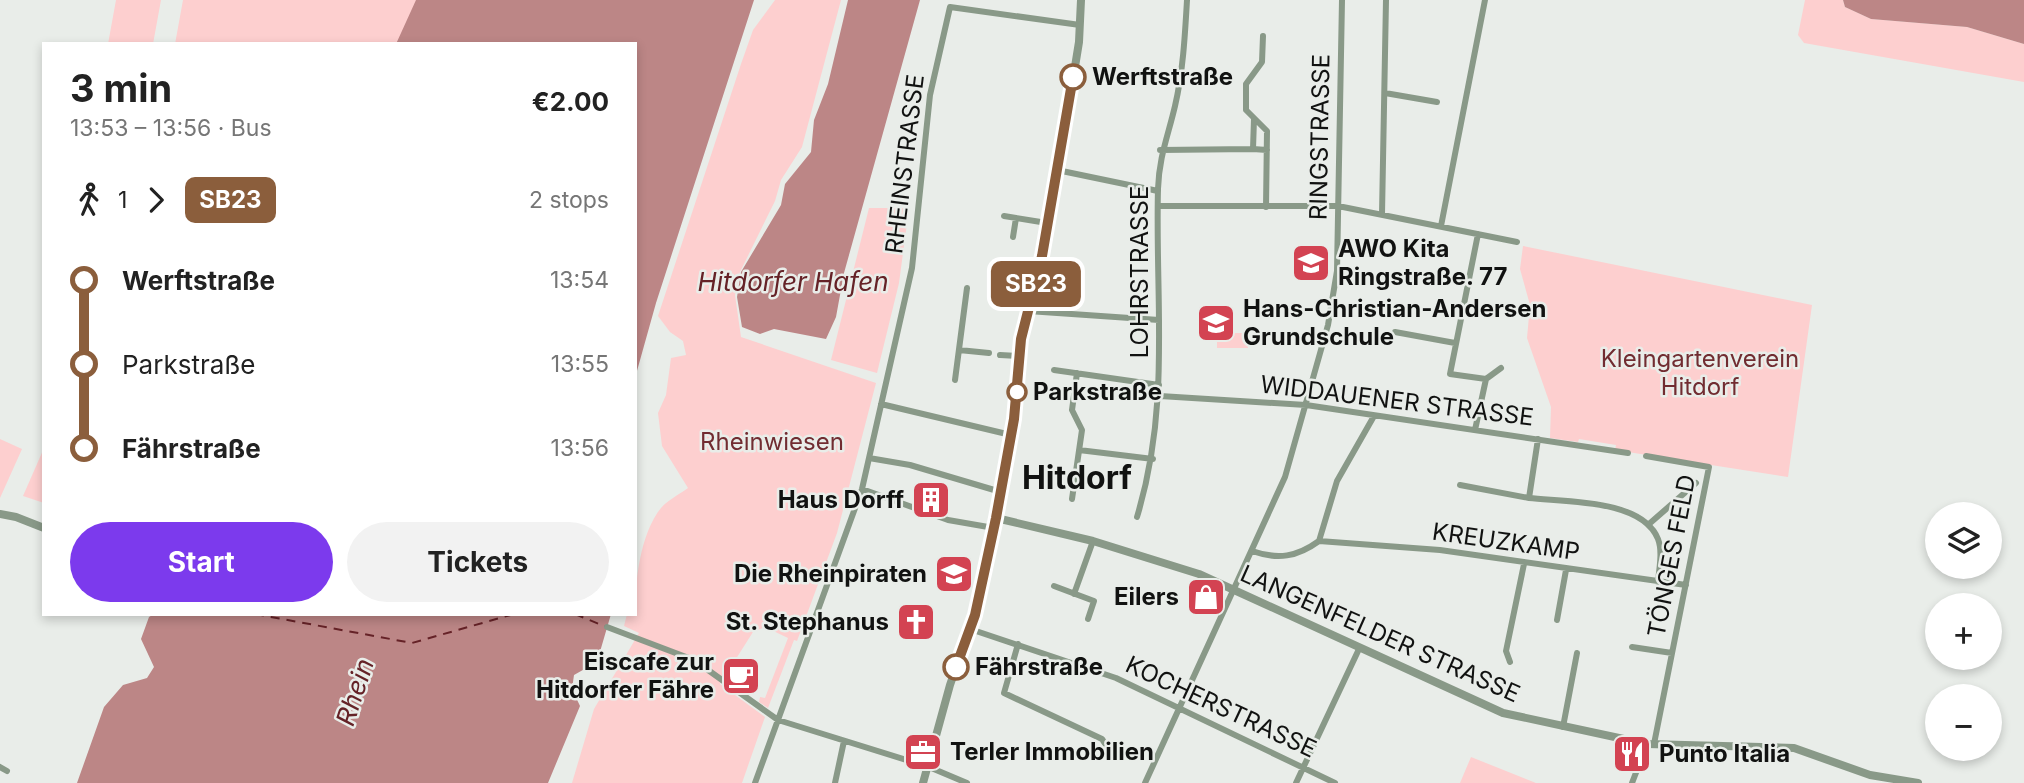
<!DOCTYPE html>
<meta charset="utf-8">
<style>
:root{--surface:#fff;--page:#f2f2f2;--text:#222;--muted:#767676;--accent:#7c3aed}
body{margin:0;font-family:Inter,sans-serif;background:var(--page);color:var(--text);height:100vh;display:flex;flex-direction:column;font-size:26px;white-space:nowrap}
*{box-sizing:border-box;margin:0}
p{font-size:23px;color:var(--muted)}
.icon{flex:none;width:38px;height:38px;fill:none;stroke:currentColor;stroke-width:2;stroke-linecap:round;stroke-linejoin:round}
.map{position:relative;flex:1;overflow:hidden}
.sheet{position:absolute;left:42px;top:42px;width:595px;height:574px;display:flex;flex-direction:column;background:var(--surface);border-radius:0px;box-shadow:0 4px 10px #0003}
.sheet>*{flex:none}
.badge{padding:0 14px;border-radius:10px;font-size:24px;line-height:46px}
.fabs{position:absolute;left:1925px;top:502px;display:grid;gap:14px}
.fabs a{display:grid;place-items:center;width:77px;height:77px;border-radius:50%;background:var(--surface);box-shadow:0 4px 10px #0003;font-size:35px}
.map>.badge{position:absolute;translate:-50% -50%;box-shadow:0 0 0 4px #fff}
.legs{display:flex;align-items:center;gap:10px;height:77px;padding:0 28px;font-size:23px}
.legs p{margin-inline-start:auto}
.overview{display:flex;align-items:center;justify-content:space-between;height:119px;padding:0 28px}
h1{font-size:38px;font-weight:700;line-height:52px}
.action{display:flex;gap:14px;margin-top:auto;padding:14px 28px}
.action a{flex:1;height:80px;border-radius:42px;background:var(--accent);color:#fff;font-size:28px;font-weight:700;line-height:80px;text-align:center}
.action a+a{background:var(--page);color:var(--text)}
ul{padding:0 28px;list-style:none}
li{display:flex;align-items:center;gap:24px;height:84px;font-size:26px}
li i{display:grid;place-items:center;width:10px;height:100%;margin:0 9px;background:currentColor}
li i::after{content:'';width:18px;height:18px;margin:-9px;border:5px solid;border-radius:50%;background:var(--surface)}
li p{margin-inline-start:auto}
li:first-child i{background:linear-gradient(#0000 50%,currentColor 0)}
li:last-child i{background:linear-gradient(currentColor 50%,#0000 0)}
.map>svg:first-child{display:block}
</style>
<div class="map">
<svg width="2024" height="783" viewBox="0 0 2024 783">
<rect width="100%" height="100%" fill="#e9ede9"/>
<path fill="#fdcfcf" d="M 116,0 L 161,0 L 153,44 L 108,44 Z
M 183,0 L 598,0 L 583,44 L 175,44 Z
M 775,0 L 841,0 L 802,147 L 781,180 L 775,201 L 740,272 L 735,295 L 741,337 L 876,383 L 837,533 L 797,641 L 794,640 L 768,708 L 759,702 L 760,697 L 765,698 L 788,638 L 765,627 L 753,632 L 720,684 L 765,717 L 742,783 L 572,783 L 594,709 L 639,633 L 624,626 L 627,614 L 635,614 C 635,582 640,534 661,508 C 668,500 680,494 688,488 L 662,446 L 658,413 L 666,395 L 671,358 L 686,355 L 683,341 L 670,332 L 658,316 L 741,64 L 753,30 Z
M 1805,0 L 1843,0 L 1845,7 L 1871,19 L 1967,27 L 2024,44 L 2024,82 L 1804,43 L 1798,35 Z
M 869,208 L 909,208 L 899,283 L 877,373 L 831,360 Z
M 1523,246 L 1812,305 L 1788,477 L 1615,450 L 1616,445 L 1579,439 L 1578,442 L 1550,438 L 1551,407 L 1527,338 L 1530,305 L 1520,269 Z
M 1217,333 L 1248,333 L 1248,348 L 1217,348 Z
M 0,439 L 22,449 L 0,498 Z
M 44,448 L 44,503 L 23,496 Z
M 1471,757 L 1536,783 L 1460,783 Z"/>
<path fill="#bc8686" d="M 416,0 L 754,0 L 656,303 L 635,378 L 635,44 L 396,44 Z
M 848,0 L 920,0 L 844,273 L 836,317 L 826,339 L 774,329 L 760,334 L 742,327 L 737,297 L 741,272 L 781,205 L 785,184 L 811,152 L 814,120 L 828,84 Z
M 1843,0 L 2024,0 L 2024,44 L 1967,27 L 1871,19 L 1845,7 Z
M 154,614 L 611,614 L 597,662 L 574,675 L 572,689 L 580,706 L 548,783 L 77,783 L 104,707 L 123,685 L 147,678 L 154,667 L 141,639 L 149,617 Z"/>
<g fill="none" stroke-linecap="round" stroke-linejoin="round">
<path stroke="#652227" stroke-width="2" stroke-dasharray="9 7" stroke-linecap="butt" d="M 255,614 L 412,643 L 514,614
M 575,614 L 606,627"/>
<path stroke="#899988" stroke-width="6" d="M 1263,36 L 1262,62 L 1246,84 L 1246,110 L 1267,131 L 1266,207
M 1385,93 L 1437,102
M 1254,119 L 1253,149 L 1267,150
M 1160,150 L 1253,149
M 1057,170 L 1158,191
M 1159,206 L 1338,206 L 1517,242
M 1382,214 L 1386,0
M 1004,216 L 1047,223
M 1441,226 L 1485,0
M 1013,237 L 1016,218
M 1028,311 L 1159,320
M 1395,332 L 1455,343
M 959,350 L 989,353
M 1000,355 L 1019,356
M 1054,370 L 1159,385
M 1486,379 L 1501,368
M 955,380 L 967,288
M 1160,396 L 1306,405 L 1628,453
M 881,404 L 1011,435
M 1475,430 L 1486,379 L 1450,374 L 1478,234
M 1538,439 L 1529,498 C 1566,502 1642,499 1658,539 C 1663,552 1659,569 1658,582
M 1079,450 L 1153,459
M 1646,456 L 1709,467 L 1654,744
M 869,458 L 910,465 L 1001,492
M 1460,485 L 1529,498
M 862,489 L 948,520 L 994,528
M 1072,499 L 1082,430 L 1072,410 L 1077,373
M 1137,517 C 1171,405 1155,302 1158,189 C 1159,157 1168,136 1175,106 C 1183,72 1185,35 1187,0
M 1649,524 L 1696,483
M 1319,541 L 1440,550 L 1686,585
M 1252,551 C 1278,560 1297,557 1319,541 L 1337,481 L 1374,416
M 1054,586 L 1094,601 L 1088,619
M 1074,594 L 1093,541
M 1557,620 L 1566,570
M 607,627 L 694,660 L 778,720 L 929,767 L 967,783
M 970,629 L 1116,678 L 1335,783
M 1018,644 L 1004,693 L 1102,739 L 1108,748
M 1632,647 L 1672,653
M 1510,662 L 1506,651 L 1524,564
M 1563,727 L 1577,653
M 0,767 L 7,771
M 755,783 L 862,489 L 912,268 L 930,95 L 950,7 L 1080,25
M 835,783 L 844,741
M 1145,783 L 1285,477 L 1328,325 L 1337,271 L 1342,0
M 1296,783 L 1359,649
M 1632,783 L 1647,744"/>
<path stroke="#899988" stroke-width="8" d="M 0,514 L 16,517 L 44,528
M 996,518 L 1093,541 L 1199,574 L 1503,713 L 1647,744 L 1794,748 L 1870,775 L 1918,783
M 923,783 L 950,685 L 974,615 L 996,518 L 1014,419 L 1021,339 L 1040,269 L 1068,110 L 1079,42 L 1081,0"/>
</g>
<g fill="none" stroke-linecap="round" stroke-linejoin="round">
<defs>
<path id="line-1" d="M 956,667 L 975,615 L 996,518 L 1014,419 L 1021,339 L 1042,256 L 1073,77"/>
</defs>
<use href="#line-1" stroke="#fff" stroke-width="16"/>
<use href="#line-1" stroke="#8b5e3c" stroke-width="10"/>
</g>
<defs>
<symbol id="school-square" viewBox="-11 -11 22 22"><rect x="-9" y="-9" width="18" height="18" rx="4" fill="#d34352" stroke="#e9ede9"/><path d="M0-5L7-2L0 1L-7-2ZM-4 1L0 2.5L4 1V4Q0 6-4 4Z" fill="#fff"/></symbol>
<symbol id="building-square" viewBox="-11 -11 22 22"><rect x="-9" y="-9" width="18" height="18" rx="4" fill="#d34352" stroke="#e9ede9"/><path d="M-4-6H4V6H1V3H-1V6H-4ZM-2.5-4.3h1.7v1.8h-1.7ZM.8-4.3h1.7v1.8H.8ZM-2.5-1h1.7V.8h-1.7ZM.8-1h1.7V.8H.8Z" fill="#fff"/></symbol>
<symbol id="shop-square" viewBox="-11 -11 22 22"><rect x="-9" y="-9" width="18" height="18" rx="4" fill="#d34352" stroke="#e9ede9"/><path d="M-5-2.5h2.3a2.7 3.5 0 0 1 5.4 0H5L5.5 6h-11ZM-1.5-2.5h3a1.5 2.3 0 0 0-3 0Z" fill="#fff"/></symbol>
<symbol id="church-square" viewBox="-11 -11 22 22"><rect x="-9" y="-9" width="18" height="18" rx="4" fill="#d34352" stroke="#e9ede9"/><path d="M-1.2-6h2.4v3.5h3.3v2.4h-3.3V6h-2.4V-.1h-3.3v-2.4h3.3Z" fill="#fff"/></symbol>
<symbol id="cafe-square" viewBox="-11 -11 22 22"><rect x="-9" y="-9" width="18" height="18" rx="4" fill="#d34352" stroke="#e9ede9"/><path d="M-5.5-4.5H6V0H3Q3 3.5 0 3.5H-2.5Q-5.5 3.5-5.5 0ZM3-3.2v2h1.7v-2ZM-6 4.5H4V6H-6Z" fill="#fff"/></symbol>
<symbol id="office-square" viewBox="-11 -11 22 22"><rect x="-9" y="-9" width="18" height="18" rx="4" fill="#d34352" stroke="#e9ede9"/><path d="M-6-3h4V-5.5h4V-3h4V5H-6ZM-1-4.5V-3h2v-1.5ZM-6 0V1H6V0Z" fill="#fff"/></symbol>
<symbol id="restaurant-square" viewBox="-11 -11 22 22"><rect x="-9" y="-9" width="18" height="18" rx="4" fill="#d34352" stroke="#e9ede9"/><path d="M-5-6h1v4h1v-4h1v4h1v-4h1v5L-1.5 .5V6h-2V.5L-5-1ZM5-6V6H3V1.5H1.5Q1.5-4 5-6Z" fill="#fff"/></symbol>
</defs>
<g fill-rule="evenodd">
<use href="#school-square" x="1289" y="241" width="44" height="44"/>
<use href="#school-square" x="1194" y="301" width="44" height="44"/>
<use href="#building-square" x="909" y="478" width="44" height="44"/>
<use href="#school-square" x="932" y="552" width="44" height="44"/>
<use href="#shop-square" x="1184" y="575" width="44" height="44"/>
<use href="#church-square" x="894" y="600" width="44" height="44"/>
<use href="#cafe-square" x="719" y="654" width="44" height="44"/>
<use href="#office-square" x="901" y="730" width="44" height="44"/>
<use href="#restaurant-square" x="1610" y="732" width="44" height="44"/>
</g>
<g fill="#fff" stroke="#8b5e3c" stroke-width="3.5">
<circle cx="1073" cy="77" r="12"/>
<circle cx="1017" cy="392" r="9"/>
<circle cx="956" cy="667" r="12"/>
</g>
<g text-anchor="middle" stroke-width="5" stroke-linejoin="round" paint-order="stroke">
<g font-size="24" font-weight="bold" fill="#111211" stroke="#e9ede9" text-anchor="start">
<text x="1092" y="85">Werftstraße</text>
<text x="1033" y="400">Parkstraße</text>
<text x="975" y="675">Fährstraße</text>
</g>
<g font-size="24" fill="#111211" stroke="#e9ede9">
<text transform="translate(1320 137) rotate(-89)" y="8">RINGSTRASSE</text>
<text transform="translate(905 164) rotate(-83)" y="8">RHEINSTRASSE</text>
<text transform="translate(1140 272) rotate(-90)" y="8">LOHRSTRASSE</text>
<text transform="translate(1397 401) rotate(7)" y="8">WIDDAUENER STRASSE</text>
<text transform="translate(1506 542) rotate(8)" y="8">KREUZKAMP</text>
<text transform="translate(1672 556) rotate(-79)" y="8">TÖNGES FELD</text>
<text transform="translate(1380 634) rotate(24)" y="8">LANGENFELDER STRASSE</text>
<text transform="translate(1221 707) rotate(25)" y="8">KOCHERSTRASSE</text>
</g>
<g font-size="24" font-weight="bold" fill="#111211" stroke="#e9ede9" text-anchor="end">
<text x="1338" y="257" text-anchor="start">AWO Kita<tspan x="1338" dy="28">Ringstraße. 77</tspan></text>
<text x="1243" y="317" text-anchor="start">Hans-Christian-Andersen<tspan x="1243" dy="28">Grundschule</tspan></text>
<text x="904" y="508">Haus Dorff</text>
<text x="927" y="582">Die Rheinpiraten</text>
<text x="1179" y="605">Eilers</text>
<text x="889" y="630">St. Stephanus</text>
<text x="714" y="670">Eiscafe zur<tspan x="714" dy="28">Hitdorfer Fähre</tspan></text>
<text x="950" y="760" text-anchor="start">Terler Immobilien</text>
<text x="1659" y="762" text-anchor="start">Punto Italia</text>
</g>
<g font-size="24" fill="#712c31" stroke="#e9ede9">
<text x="1700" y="367">Kleingartenverein<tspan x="1700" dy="28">Hitdorf</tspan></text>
<text x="772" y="450">Rheinwiesen</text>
</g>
<g font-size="26" font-style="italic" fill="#652227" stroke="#e9ede9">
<text x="793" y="291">Hitdorfer Hafen</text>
<text transform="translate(355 692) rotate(-72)" y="9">Rhein</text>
</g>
<g font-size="32" font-weight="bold" fill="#111211" stroke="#e9ede9">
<text x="1077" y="489">Hitdorf</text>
</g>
</g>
</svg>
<div class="fabs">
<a><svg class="icon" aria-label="layers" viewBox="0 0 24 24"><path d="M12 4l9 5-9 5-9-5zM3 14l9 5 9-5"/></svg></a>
<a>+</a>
<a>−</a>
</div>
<b class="badge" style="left:1036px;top:284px;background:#8b5e3c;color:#fff">SB23</b>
<section class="sheet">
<div class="overview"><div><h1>3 min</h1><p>13:53 – 13:56 · Bus</p></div><b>€2.00</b></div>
<div class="legs"><svg class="icon" aria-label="walk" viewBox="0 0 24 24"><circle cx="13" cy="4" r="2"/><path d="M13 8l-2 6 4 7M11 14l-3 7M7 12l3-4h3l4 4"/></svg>1<svg class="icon" aria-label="forward" viewBox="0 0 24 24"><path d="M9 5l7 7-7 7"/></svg><b class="badge" style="background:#8b5e3c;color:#fff">SB23</b><p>2 stops</p></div>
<ul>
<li><i style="color:#8b5e3c"></i><b>Werftstraße</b><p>13:54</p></li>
<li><i style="color:#8b5e3c"></i><span>Parkstraße</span><p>13:55</p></li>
<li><i style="color:#8b5e3c"></i><b>Fährstraße</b><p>13:56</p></li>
</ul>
<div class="action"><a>Start</a><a>Tickets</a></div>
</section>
</div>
